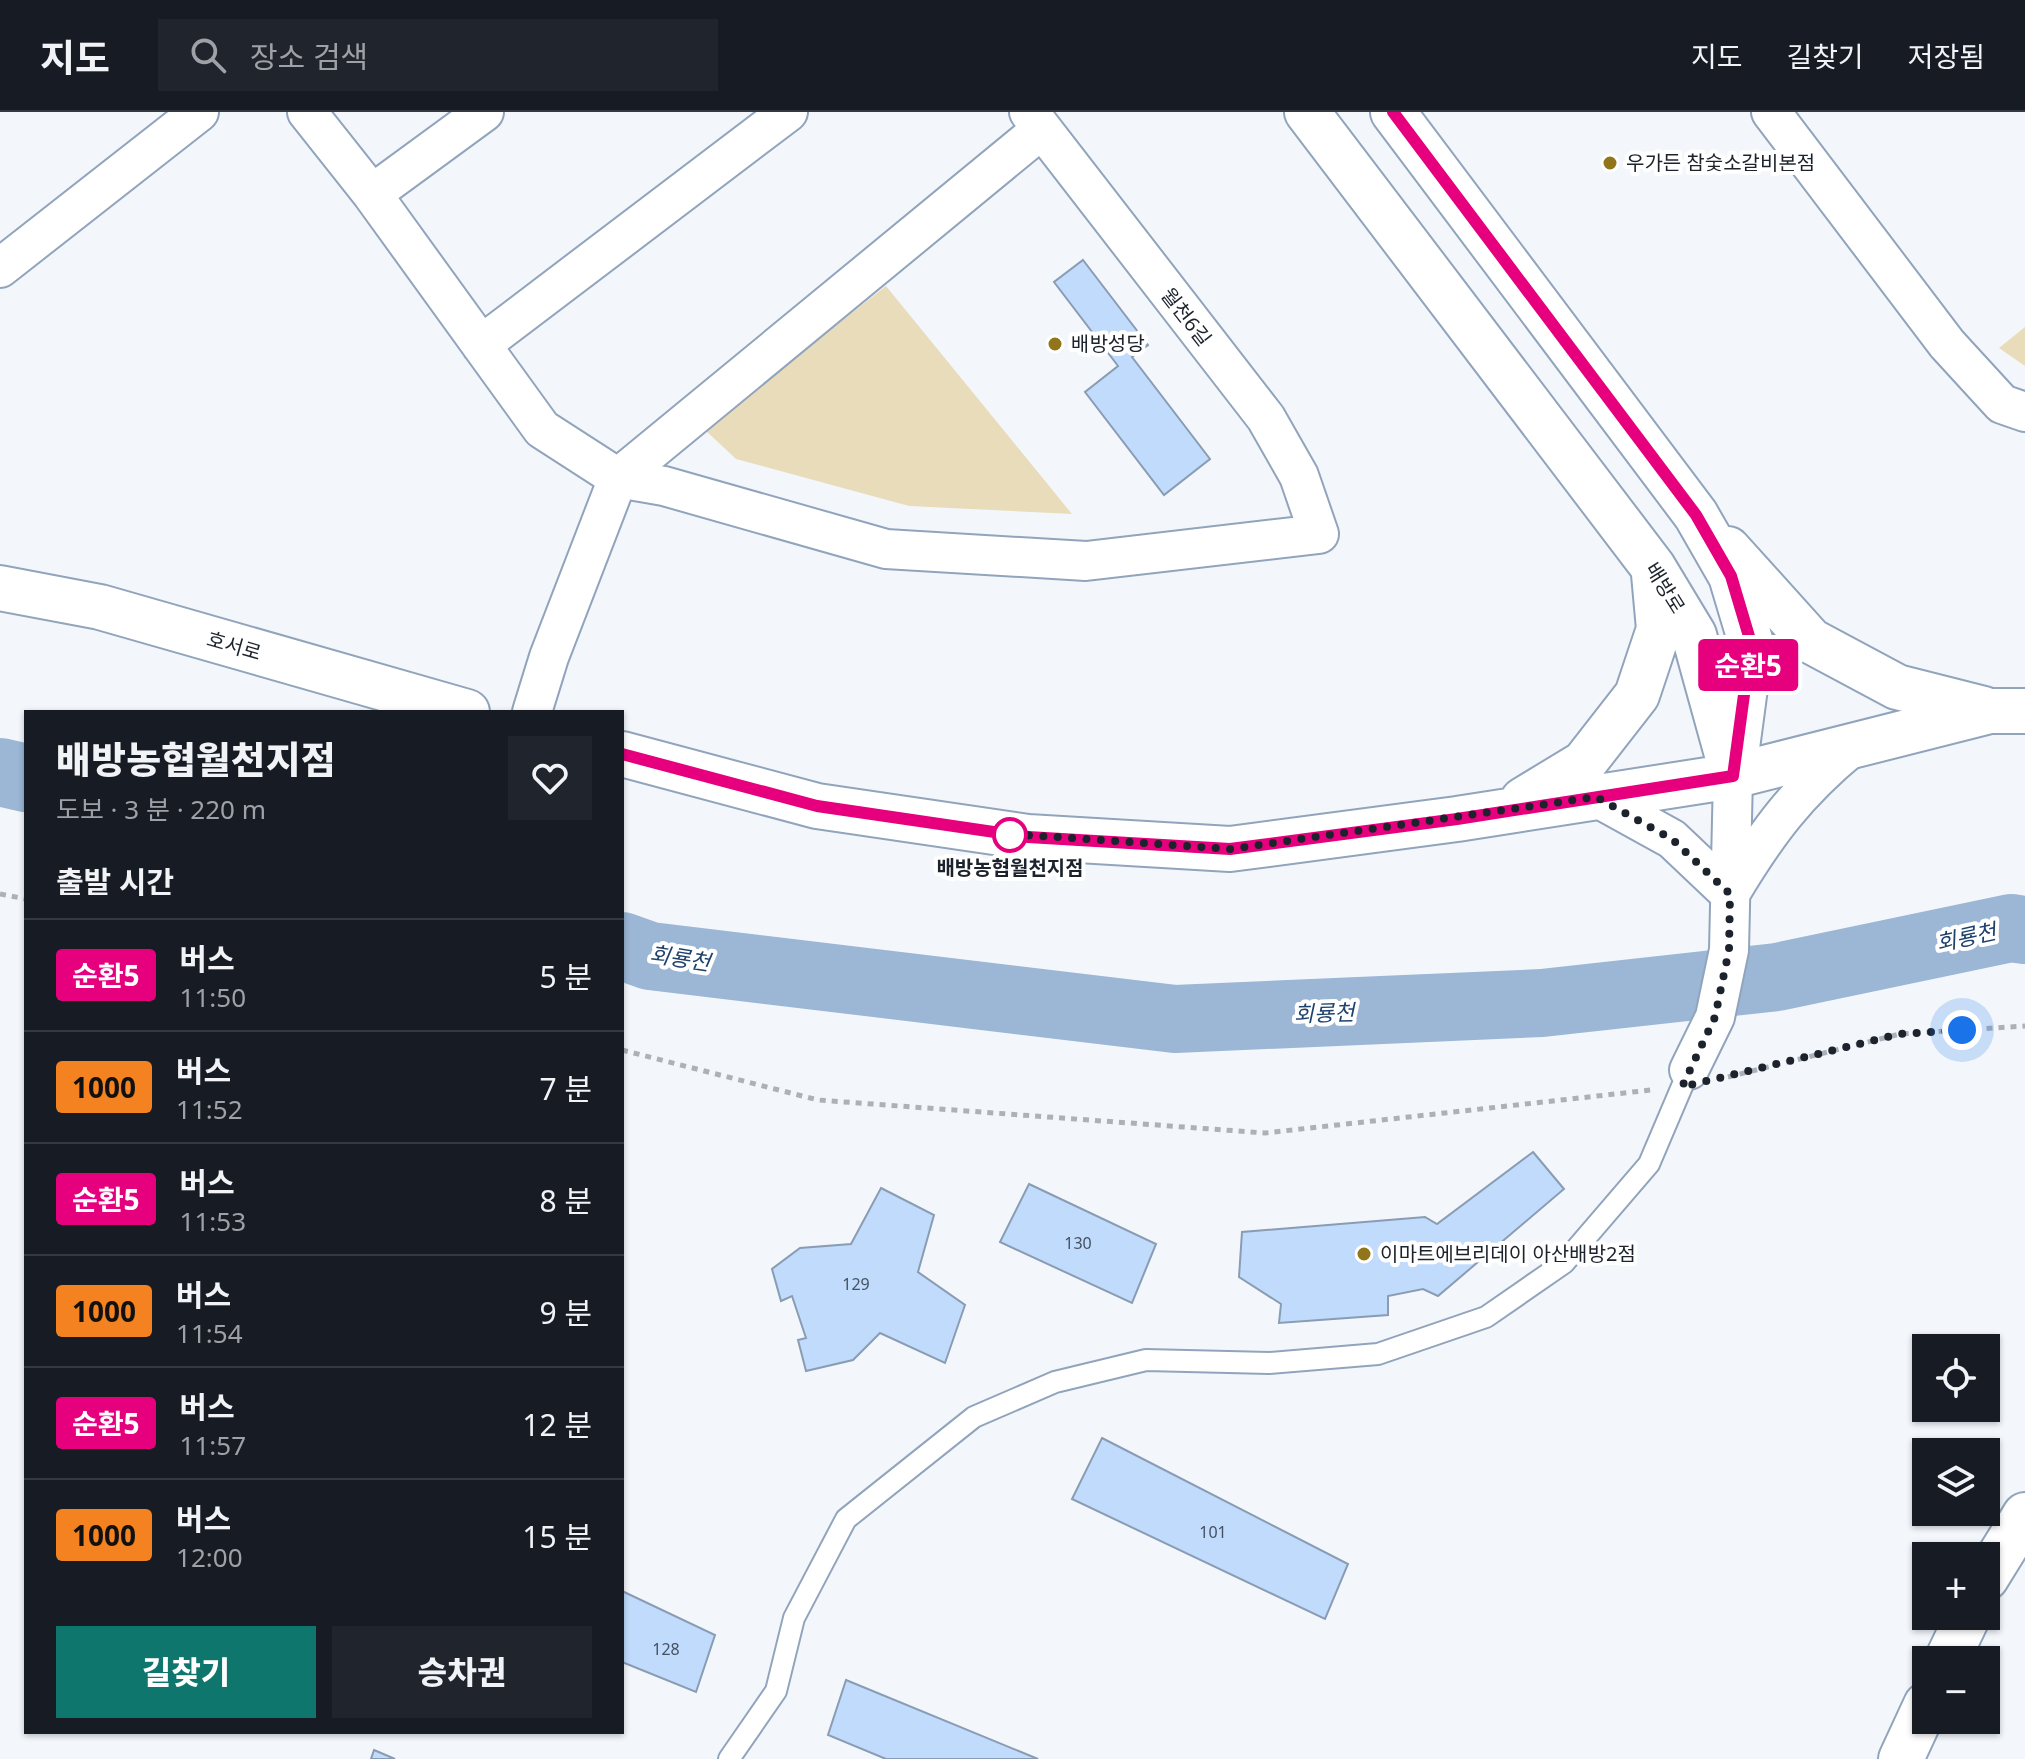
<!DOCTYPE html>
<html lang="ko">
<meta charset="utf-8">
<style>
:root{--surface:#171b24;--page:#20242c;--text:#f1f3f6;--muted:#9ea1a6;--line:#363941;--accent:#0f766e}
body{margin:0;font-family:"Noto Sans","Noto Sans KR",sans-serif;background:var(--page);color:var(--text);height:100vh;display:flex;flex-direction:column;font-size:30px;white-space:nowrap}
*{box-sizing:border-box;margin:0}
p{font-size:26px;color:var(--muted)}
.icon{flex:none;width:44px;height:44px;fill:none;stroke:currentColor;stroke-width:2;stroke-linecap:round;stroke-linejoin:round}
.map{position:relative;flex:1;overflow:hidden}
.drawer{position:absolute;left:24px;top:598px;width:600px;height:1024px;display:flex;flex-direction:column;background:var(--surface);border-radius:0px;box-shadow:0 2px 6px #0004}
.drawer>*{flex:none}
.badge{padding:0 16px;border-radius:6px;font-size:28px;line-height:52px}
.tools{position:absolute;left:1912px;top:1222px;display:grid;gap:16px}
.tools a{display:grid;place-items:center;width:88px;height:88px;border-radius:0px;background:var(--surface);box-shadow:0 2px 6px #0004;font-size:40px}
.you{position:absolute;width:40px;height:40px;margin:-20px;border:6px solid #fff;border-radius:50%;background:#1a73e8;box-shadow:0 0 0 12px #1a73e833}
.map>.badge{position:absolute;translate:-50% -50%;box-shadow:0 0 0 4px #fff}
h2{padding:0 32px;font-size:30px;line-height:72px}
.round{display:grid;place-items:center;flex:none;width:84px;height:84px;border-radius:0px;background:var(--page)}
.overview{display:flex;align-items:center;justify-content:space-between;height:136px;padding:0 32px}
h1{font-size:38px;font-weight:800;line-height:60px}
.button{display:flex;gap:16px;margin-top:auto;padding:16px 32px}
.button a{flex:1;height:92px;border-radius:0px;background:var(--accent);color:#fff;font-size:32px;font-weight:800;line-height:92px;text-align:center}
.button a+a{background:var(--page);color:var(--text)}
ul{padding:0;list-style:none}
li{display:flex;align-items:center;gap:24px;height:112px;padding:0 32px;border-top:2px solid var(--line)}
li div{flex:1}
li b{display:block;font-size:30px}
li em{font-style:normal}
li .badge{min-width:88px;font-weight:700;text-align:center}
header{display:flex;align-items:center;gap:48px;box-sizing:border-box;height:112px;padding:0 40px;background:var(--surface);border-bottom:2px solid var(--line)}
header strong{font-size:38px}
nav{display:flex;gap:44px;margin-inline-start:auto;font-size:28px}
.search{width:560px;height:72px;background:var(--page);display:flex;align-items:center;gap:20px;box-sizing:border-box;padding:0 28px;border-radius:0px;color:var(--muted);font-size:30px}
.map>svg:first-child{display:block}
</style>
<header>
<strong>지도</strong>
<div class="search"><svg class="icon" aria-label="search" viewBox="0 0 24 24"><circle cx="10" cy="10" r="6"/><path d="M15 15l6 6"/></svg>장소 검색</div>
<nav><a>지도</a><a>길찾기</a><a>저장됨</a></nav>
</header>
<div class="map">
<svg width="2025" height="1647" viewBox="0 0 2025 1647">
<rect width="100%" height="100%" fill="#f3f7fc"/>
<path fill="#e9dcbb" d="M 886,174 L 1072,402 L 909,394 L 736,347 L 704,317 Z
M 2025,215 L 2025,254 L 1999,236 Z"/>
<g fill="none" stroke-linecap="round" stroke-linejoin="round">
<path stroke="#9cb6d6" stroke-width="68" d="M 0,660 L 26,666
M 622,834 L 650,844 L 1175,907 L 1542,891 L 1777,865 L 2011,816 L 2025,818"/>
</g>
<path fill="#c0dbfc" stroke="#899cb3" stroke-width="2" d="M 1083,148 L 1148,233 L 1132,245 L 1210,347 L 1164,383 L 1085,280 L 1118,254 L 1054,170 Z
M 1533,1040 L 1564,1077 L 1438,1184 L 1423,1177 L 1388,1184 L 1388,1203 L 1279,1211 L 1281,1192 L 1239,1165 L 1242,1120 L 1425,1105 L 1437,1112 Z
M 1029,1072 L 1156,1132 L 1132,1191 L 1000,1130 Z
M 881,1076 L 934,1103 L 918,1160 L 965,1193 L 945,1251 L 880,1221 L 853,1248 L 806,1259 L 798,1228 L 806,1226 L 792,1184 L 781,1189 L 772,1157 L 800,1136 L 851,1132 Z
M 1102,1326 L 1348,1452 L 1325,1507 L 1072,1387 Z
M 622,1479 L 715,1523 L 696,1580 L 622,1550 Z
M 846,1568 L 1038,1647 L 886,1647 L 828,1623 Z
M 374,1638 L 395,1647 L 371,1647 Z"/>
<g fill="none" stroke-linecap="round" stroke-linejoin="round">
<defs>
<path id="service" d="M 729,1647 L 776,1579 L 794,1506 L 846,1407 L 974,1305 L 1055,1270 L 1146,1248 L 1269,1251 L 1378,1242 L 1486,1205 L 1564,1151 L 1649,1052 L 1689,958"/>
<path id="minor" d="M 307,0 L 372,82 L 542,317 L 618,366 L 664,374 L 886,437 L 1086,449 L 1319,422 L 1299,364 L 1266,306 L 1029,0
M 1771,0 L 1947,232 L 2002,292 L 2025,300
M 372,82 L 484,0
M 0,156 L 199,0
M 481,233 L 788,0
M 532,600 L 549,545 L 618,366 L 1042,17
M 1596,685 L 1672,727 L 1730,782 C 1767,720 1797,680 1853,634
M 1689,958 L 1715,905 L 1729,838 L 1733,664"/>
<path id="tertiary" d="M 1307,0 L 1653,455 L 1694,523 L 1733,664
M 1393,0 L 1696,403 L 1731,464 L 1751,531 L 1736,643
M 1728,437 L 1811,529 L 1897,575 L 1984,597
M 0,476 L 100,495 L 467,600
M 622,642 L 817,694 L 1028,725 L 1230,737 L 1457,707 L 1733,664 L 1990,599 L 2025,599
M 1523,688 L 1584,651 L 1637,583 L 1659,517 L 1654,462
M 1986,1466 L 2025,1403
M 1947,1548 L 1968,1504
M 1901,1647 L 1926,1593"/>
</defs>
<use href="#service" stroke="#91a4bb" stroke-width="24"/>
<use href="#minor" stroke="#91a4bb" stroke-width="42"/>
<use href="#tertiary" stroke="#91a4bb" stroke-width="48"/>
<path stroke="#acb1b7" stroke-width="5" stroke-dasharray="6 6" stroke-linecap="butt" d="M 0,782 L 26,787
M 622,938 L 818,988 L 1265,1021 L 1651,978
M 1728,965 L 1900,922 L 2025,914"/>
<use href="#service" stroke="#fff" stroke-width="20"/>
<use href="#minor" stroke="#fff" stroke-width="38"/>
<use href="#tertiary" stroke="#fff" stroke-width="44"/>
</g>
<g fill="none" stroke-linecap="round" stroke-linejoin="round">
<defs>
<path id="line" d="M 622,642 L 817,694 L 1028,725 L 1230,737 L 1457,707 L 1733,664 L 1751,531 L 1731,464 L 1696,403 L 1393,0"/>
</defs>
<use href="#line" stroke="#fff" stroke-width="18"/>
<use href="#line" stroke="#e6007e" stroke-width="12"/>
<path stroke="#1c232c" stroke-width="8" stroke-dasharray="0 14.4" d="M 1010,723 L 998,721 L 1230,737 L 1596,685 L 1672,727 L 1730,782 L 1729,838 L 1715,905 L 1682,975 L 1900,922 L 1962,918"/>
</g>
<g fill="#92741b" stroke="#fff" stroke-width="3">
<circle cx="1610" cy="51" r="8"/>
<circle cx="1055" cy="232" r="8"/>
<circle cx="1364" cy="1142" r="8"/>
</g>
<circle fill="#fff" stroke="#e6007e" stroke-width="4" cx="1010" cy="723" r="16"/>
<g text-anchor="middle" stroke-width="8" stroke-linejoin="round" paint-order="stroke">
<g font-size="16" fill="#455160">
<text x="1078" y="1137">130</text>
<text x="856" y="1178">129</text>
<text x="1213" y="1426">101</text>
<text x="666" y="1543">128</text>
</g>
<g font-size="20" fill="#1c232c" stroke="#fff" text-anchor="start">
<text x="1626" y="58">우가든 참숯소갈비본점</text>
<text x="1071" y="239">배방성당</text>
<text x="1380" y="1149">이마트에브리데이 아산배방2점</text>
</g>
<g font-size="20" fill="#1c232c" stroke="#fff">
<text transform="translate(1186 205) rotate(52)" y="7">월천6길</text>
<text transform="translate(1665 476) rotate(58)" y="7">배방로</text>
<text transform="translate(234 534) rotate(16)" y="7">호서로</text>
</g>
<g font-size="20" font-weight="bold" fill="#1c232c" stroke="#fff">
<text x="1010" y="763">배방농협월천지점</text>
</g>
<g font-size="22" font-style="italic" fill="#1f426d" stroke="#fff">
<text transform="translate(1966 825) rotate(-12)" y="8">회룡천</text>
<text transform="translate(680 846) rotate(9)" y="8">회룡천</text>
<text transform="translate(1324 901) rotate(-2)" y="8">회룡천</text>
</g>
</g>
</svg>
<div class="tools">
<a><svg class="icon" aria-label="locate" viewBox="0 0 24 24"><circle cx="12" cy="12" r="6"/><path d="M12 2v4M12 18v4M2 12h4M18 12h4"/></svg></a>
<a><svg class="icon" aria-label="layers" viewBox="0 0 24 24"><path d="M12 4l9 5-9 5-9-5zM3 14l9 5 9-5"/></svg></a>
<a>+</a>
<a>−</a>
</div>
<div class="you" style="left:1962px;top:918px"></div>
<b class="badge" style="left:1748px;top:553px;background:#e6007e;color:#fff">순환5</b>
<section class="drawer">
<div class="overview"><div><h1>배방농협월천지점</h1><p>도보 · 3 분 · 220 m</p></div><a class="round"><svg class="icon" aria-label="heart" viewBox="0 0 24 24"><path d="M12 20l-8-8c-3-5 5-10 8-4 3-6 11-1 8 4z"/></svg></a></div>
<h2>출발 시간</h2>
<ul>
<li><span class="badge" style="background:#e6007e;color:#fff">순환5</span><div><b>버스</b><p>11:50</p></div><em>5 분</em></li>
<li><span class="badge" style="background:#f58220;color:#111">1000</span><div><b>버스</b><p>11:52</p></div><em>7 분</em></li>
<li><span class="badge" style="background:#e6007e;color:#fff">순환5</span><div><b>버스</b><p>11:53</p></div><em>8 분</em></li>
<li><span class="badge" style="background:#f58220;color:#111">1000</span><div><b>버스</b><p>11:54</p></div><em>9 분</em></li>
<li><span class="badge" style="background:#e6007e;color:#fff">순환5</span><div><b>버스</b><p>11:57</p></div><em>12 분</em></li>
<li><span class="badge" style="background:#f58220;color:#111">1000</span><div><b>버스</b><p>12:00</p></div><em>15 분</em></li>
</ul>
<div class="button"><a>길찾기</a><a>승차권</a></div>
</section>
</div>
